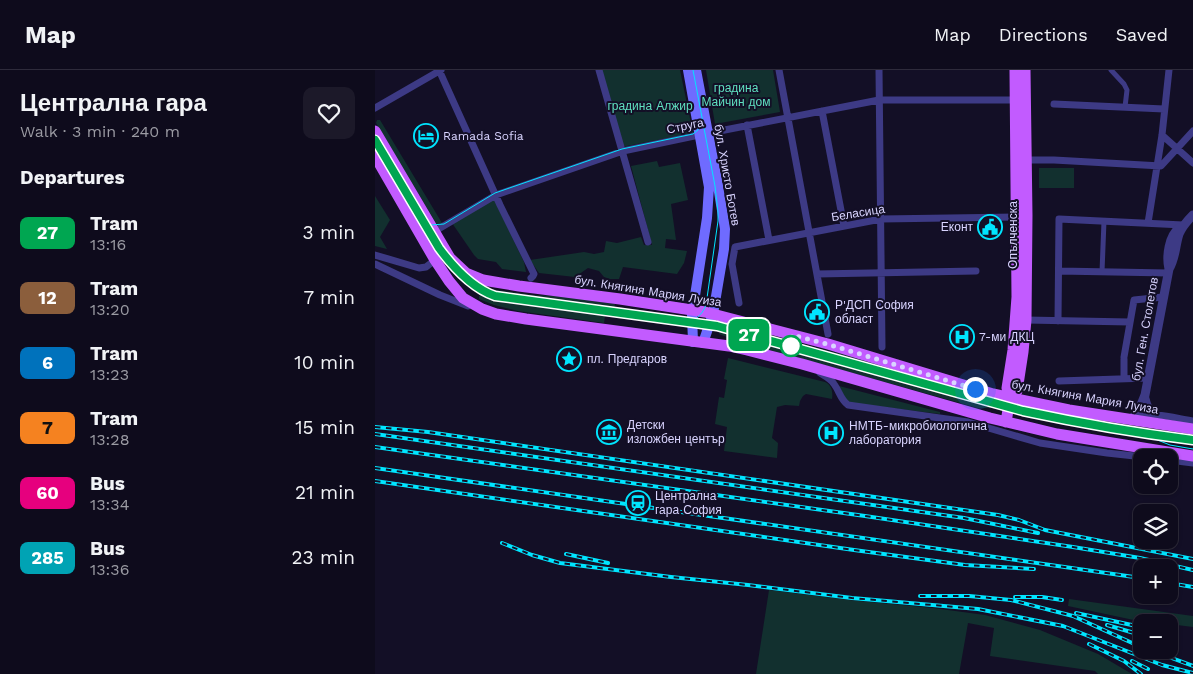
<!DOCTYPE html>
<meta charset="utf-8">
<style>
:root{--surface:#0e0b1c;--page:#1c1929;--text:#f1f3f6;--muted:#9b9ba3;--line:#2e2b3b}
body{margin:0;font-family:"Work Sans",sans-serif;background:var(--page);color:var(--text);height:100vh;display:flex;flex-direction:column;font-size:19px;white-space:nowrap}
*{box-sizing:border-box;margin:0}
p{font-size:16px;color:var(--muted)}
.icon{flex:none;width:28px;height:28px;fill:none;stroke:currentColor;stroke-width:2;stroke-linecap:round;stroke-linejoin:round}
.map{position:relative;flex:1;overflow:hidden}
.details{display:flex;flex-direction:column;background:var(--surface);width:375px}
.details>*{flex:none}
.badge{padding:0 10px;border-radius:8px;font-size:18px;line-height:32px}
.buttons{position:absolute;left:758px;top:379px;display:grid;gap:10px}
.buttons a{display:grid;place-items:center;width:45px;height:45px;border-radius:10px;background:var(--surface);box-shadow:0 1px 4px #0004,0 0 0 1px var(--line);font-size:25px}
.you{position:absolute;width:25px;height:25px;margin:-12px;border:4px solid #fff;border-radius:50%;background:#1a73e8;box-shadow:0 0 0 8px #1a73e833}
.map>.badge{position:absolute;translate:-50% -50%;box-shadow:0 0 0 2px #fff}
h2{padding:0 20px;font-size:19px;line-height:45px}
.round{display:grid;place-items:center;flex:none;width:52px;height:52px;border-radius:10px;background:var(--page)}
.summary{display:flex;align-items:center;justify-content:space-between;height:85px;padding:0 20px}
h1{font-size:24px;font-weight:700;line-height:38px}
ul{padding:0;list-style:none}
li{display:flex;align-items:center;gap:15px;height:65px;padding:0 20px}
li div{flex:1}
li b{display:block;font-size:19px}
li em{font-style:normal}
li .badge{min-width:55px;font-weight:700;text-align:center}
header{display:flex;align-items:center;gap:30px;box-sizing:border-box;height:70px;padding:0 25px;background:var(--surface);border-bottom:1px solid var(--line)}
header strong{font-size:24px}
nav{display:flex;gap:28px;margin-inline-start:auto;font-size:18px}
main{display:flex;flex:1;min-height:0}
.map>svg:first-child{display:block}
</style>
<header>
<strong>Map</strong>
<nav><a>Map</a><a>Directions</a><a>Saved</a></nav>
</header>
<main>
<section class="details">
<div class="summary"><div><h1>Централна гара</h1><p>Walk · 3 min · 240 m</p></div><a class="round"><svg class="icon" aria-label="heart" viewBox="0 0 24 24"><path d="M12 20l-8-8c-3-5 5-10 8-4 3-6 11-1 8 4z"/></svg></a></div>
<h2>Departures</h2>
<ul>
<li><span class="badge" style="background:#00a651;color:#fff">27</span><div><b>Tram</b><p>13:16</p></div><em>3 min</em></li>
<li><span class="badge" style="background:#8b5e3c;color:#fff">12</span><div><b>Tram</b><p>13:20</p></div><em>7 min</em></li>
<li><span class="badge" style="background:#0072bc;color:#fff">6</span><div><b>Tram</b><p>13:23</p></div><em>10 min</em></li>
<li><span class="badge" style="background:#f58220;color:#111">7</span><div><b>Tram</b><p>13:28</p></div><em>15 min</em></li>
<li><span class="badge" style="background:#e6007e;color:#fff">60</span><div><b>Bus</b><p>13:34</p></div><em>21 min</em></li>
<li><span class="badge" style="background:#00a3b4;color:#fff">285</span><div><b>Bus</b><p>13:36</p></div><em>23 min</em></li>
</ul>
</section>
<div class="map">
<svg width="818" height="604" viewBox="0 0 818 604">
<rect width="100%" height="100%" fill="#130f26"/>
<path fill="#12302f" d="M 226,0 L 305,0 L 318,63 L 247,77 Z
M 331,0 L 398,0 L 405,42 L 340,54 Z
M 2,50 L 5,50 L 67,153 L 63,154 L 61,153 L 1,53 Z
M 282,91 L 284,97 L 305,93 L 313,130 L 296,134 L 301,170 L 291,169 L 290,178 L 312,181 L 309,193 L 302,204 L 248,197 L 244,209 L 235,209 L 229,207 L 224,201 L 213,198 L 200,207 L 164,203 L 155,190 L 209,182 L 219,184 L 229,182 L 231,171 L 242,173 L 266,167 L 269,175 L 277,175 L 256,96 Z
M 664,98 L 699,98 L 699,118 L 664,118 Z
M 0,126 L 15,150 L 5,167 L 12,179 L 0,176 Z
M 119,129 L 149,192 L 151,202 L 127,199 L 121,192 L 103,189 L 99,185 L 77,153 Z
M 115,219 L 159,225 L 187,226 L 240,234 L 239,241 L 120,224 L 114,222 L 113,220 Z
M 106,225 L 117,231 L 230,246 L 229,253 L 143,241 L 119,235 L 104,229 L 104,226 Z
M 345,262 L 376,270 L 615,337 L 617,338 L 603,338 L 370,273 L 346,265 L 344,264 Z
M 426,276 L 433,276 L 472,285 L 621,330 L 625,333 L 444,283 Z
M 353,288 L 450,312 C 457,315 458,322 457,329 L 431,324 L 428,326 L 425,331 L 424,336 L 410,335 L 402,337 L 397,368 L 403,373 L 402,388 L 349,381 L 352,357 L 340,354 L 344,327 L 349,328 L 352,310 L 349,309 Z
M 464,316 L 565,342 L 565,344 L 476,333 L 471,331 Z
M 394,520 L 474,530 L 558,538 L 610,545 L 665,560 L 723,584 L 757,604 L 723,604 L 720,601 L 615,586 L 619,558 L 593,553 L 584,604 L 381,604 Z
M 694,529 L 818,546 L 818,557 L 794,554 L 794,552 L 768,552 L 693,536 Z"/>
<g fill="none" stroke-linecap="round" stroke-linejoin="round">
<path stroke="#3d3a85" stroke-width="5" d="M 736,0 L 749,14 L 752,20 L 750,37
M 727,202 L 729,151"/>
<path stroke="#3d3a85" stroke-width="7" d="M 64,0 L 125,135 L 159,204 L 158,206 L 156,208
M 224,0 L 273,172
M 404,0 L 453,264
M 504,0 L 507,277
M 679,34 L 789,39
M 0,38 L 66,0
M 447,41 L 469,156
M 372,55 L 394,170
M 787,65 L 818,93
M 651,90 L 679,90 L 786,96 L 818,61
M 773,153 L 787,65 L 794,0
M 60,161 L 121,125 L 248,81 L 324,65 L 504,30 L 640,30
M 0,185 L 44,198 L 51,197 L 60,190
M 0,194 L 65,225 L 93,236
M 684,201 L 793,203
M 442,204 L 601,201
M 364,233 L 357,194 L 360,177 L 506,149 L 641,147
M 651,250 L 755,252
M 683,251 L 684,149 L 808,155
M 749,287 L 759,230 L 788,227
M 749,289 L 749,308
M 445,303 C 450,306 456,309 459,314 C 465,322 465,329 473,335 L 593,352 L 665,373 L 732,383 L 778,388
M 684,311 L 773,308
M 770,325 C 772,332 773,340 780,344
M 760,349 C 779,341 798,348 818,351
M 794,390 L 818,393"/>
<path stroke="#3d3a85" stroke-width="9" d="M 794,199 C 791,186 794,166 804,158
M 756,350 L 764,340 L 770,325 L 794,199 C 801,187 800,176 804,164 C 807,157 812,151 818,145"/>
<path stroke="#6f6bff" stroke-width="10" d="M 313,0 L 334,117 L 332,148 L 317,245 L 318,272
M 321,0 L 343,116 L 350,159 L 349,179 L 338,244 L 328,273"/>
<path stroke="#c25bff" stroke-width="11" d="M 0,61 L 75,188 L 91,203 L 108,210 L 144,216 L 245,229 L 330,242 L 453,274 L 618,324 L 694,340 L 818,359
M 0,86 L 60,190 L 74,211 L 88,228 L 107,239 L 121,244 L 151,249 L 354,276 L 372,280 L 427,294 L 615,348 L 682,364 L 818,386
M 635,328 L 642,321 L 648,282 L 651,250 L 652,145 L 650,0
M 631,352 L 635,328 L 632,318 L 638,280 L 642,227 L 640,0"/>
<path stroke="#00e5ff" stroke-width="1" d="M 0,77 L 66,186 C 79,203 99,223 119,229 L 298,254 C 313,255 325,250 331,235 L 343,151 L 343,142 L 340,116 L 318,0
M 47,150 L 51,153 L 56,155 L 69,154 L 120,123 L 247,79 L 318,64 L 323,60 L 326,55
M 783,366 L 818,370
M 780,369 L 795,375 L 818,379"/>
<defs>
<path id="rail" d="M 0,357 L 53,362 L 623,445 L 644,450 L 670,460 L 818,489
M 0,364 L 589,448 L 663,463
M 0,377 L 490,446 L 698,477 L 765,488 L 818,500
M 0,398 L 766,508
M 0,411 L 479,480 L 590,495 L 659,499
M 127,473 L 157,485 L 185,493 L 296,507 L 373,515 L 477,528 L 603,539 L 688,556 L 787,595 L 818,603
M 191,484 L 233,493
M 794,513 L 818,517
M 545,526 L 594,526 L 636,530 L 698,546 L 766,577
M 640,527 L 667,527 L 687,530
M 701,543 L 766,557
M 732,555 L 766,565
M 714,574 L 749,591 L 766,604
M 775,580 L 818,596
M 757,591 L 773,599"/>
</defs>
<use href="#rail" stroke="#00e5ff" stroke-width="4"/>
<use href="#rail" stroke="#130f26" stroke-width="2" stroke-dasharray="5.5" stroke-linecap="butt"/>
</g>
<g fill="none" stroke-linecap="round" stroke-linejoin="round">
<defs>
<path id="line" d="M 0,70 L 64,178 C 78,197 97,218 120,226 L 342,256 L 648,341 C 704,353 761,363 818,370"/>
</defs>
<use href="#line" stroke="#fff" stroke-width="11"/>
<use href="#line" stroke="#00a651" stroke-width="8"/>
<path stroke="#d9d4ff" stroke-width="5" stroke-dasharray="0 9" d="M 416,276 L 417,265 L 452,274 L 600,319"/>
</g>
<defs>
<symbol id="hotel-ring" viewBox="-11 -11 22 22"><circle r="9.5" fill="#130f26" stroke="#00e5ff" stroke-width="1.5"/><path d="M-6-4.5h1.5V1H6V5H4.5V3h-9V5H-6ZM-4 0a1.8 1.8 0 1 1 3.6 0ZM.5 0V-2.5h3Q6-2.5 6 0Z" fill="#00e5ff"/></symbol>
<symbol id="civic-ring" viewBox="-11 -11 22 22"><circle r="9.5" fill="#130f26" stroke="#00e5ff" stroke-width="1.5"/><path d="M-.6-6.5H3V-4.5H.6V-3L4-1V1h2V6H-6V1h2V-1L-.6-3ZM-1.2 2.5V6h2.4V2.5Z" fill="#00e5ff"/></symbol>
<symbol id="hospital-ring" viewBox="-11 -11 22 22"><circle r="9.5" fill="#130f26" stroke="#00e5ff" stroke-width="1.5"/><path d="M-5-5h3v3.5h4V-5h3V5h-3V1.5h-4V5h-3Z" fill="#00e5ff"/></symbol>
<symbol id="sight-ring" viewBox="-11 -11 22 22"><circle r="9.5" fill="#130f26" stroke="#00e5ff" stroke-width="1.5"/><path d="M0-6L1.8-2.2L6-1.7L2.9 1.2L3.7 5.4L0 3.3L-3.7 5.4L-2.9 1.2L-6-1.7L-1.8-2.2Z" fill="#00e5ff"/></symbol>
<symbol id="museum-ring" viewBox="-11 -11 22 22"><circle r="9.5" fill="#130f26" stroke="#00e5ff" stroke-width="1.5"/><path d="M0-6L6-3V-2H-6V-3ZM-5-1h2V3h-2ZM-1-1h2V3h-2ZM3-1h2V3H3ZM-6 4H6V6H-6Z" fill="#00e5ff"/></symbol>
<symbol id="station-ring" viewBox="-11 -11 22 22"><circle r="9.5" fill="#130f26" stroke="#00e5ff" stroke-width="1.5"/><path d="M-3-6H3Q5-6 5-4V2Q5 4 3 4L4.5 6H3L1.5 4h-3L-3 6H-4.5L-3 4Q-5 4-5 2V-4Q-5-6-3-6ZM-3.5-4v3h7v-3ZM-3.5 1v1.5H-2V1ZM2 1v1.5H3.5V1Z" fill="#00e5ff"/></symbol>
</defs>
<g fill-rule="evenodd">
<use href="#hotel-ring" x="37" y="52" width="28" height="28"/>
<use href="#civic-ring" x="601" y="143" width="28" height="28"/>
<use href="#civic-ring" x="428" y="228" width="28" height="28"/>
<use href="#hospital-ring" x="573" y="253" width="28" height="28"/>
<use href="#sight-ring" x="180" y="275" width="28" height="28"/>
<use href="#museum-ring" x="220" y="348" width="28" height="28"/>
<use href="#hospital-ring" x="442" y="349" width="28" height="28"/>
<use href="#station-ring" x="249" y="419" width="28" height="28"/>
</g>
<circle fill="#fff" stroke="#00a651" stroke-width="2.5" cx="416" cy="276" r="10"/>
<g text-anchor="middle" stroke-width="4" stroke-linejoin="round" paint-order="stroke">
<g font-size="12" fill="#5fe0c0" stroke="#130f26">
<text x="361" y="22">градина<tspan x="361" dy="14">Майчин дом</tspan></text>
<text x="275" y="40">градина Алжир</text>
</g>
<g font-size="12" fill="#d9d4ff" stroke="#130f26">
<text transform="translate(310 56) rotate(-12)" y="4">Струга</text>
<text transform="translate(352 105) rotate(80)" y="4">бул. Христо Ботев</text>
<text transform="translate(483 143) rotate(-9)" y="4">Беласица</text>
<text transform="translate(638 165) rotate(-90)" y="4">Опълченска</text>
<text transform="translate(273 221) rotate(9)" y="4">бул. Княгиня Мария Луиза</text>
<text transform="translate(770 259) rotate(-80)" y="4">бул. Ген. Столетов</text>
<text transform="translate(710 327) rotate(10)" y="4">бул. Княгиня Мария Луиза</text>
</g>
<g font-size="12" fill="#d9d4ff" stroke="#130f26" text-anchor="start">
<text x="68" y="70">Ramada Sofia</text>
<text x="598" y="161" text-anchor="end">Еконт</text>
<text x="460" y="239">Р'ДСП София<tspan x="460" dy="14">област</tspan></text>
<text x="604" y="271">7-ми ДКЦ</text>
<text x="212" y="293">пл. Предгаров</text>
<text x="252" y="359">Детски<tspan x="252" dy="14">изложбен център</tspan></text>
<text x="474" y="360">НМТБ-микробиологична<tspan x="474" dy="14">лаборатория</tspan></text>
<text x="280" y="430">Централна<tspan x="280" dy="14">гара София</tspan></text>
</g>
</g>
</svg>
<div class="buttons">
<a><svg class="icon" aria-label="locate" viewBox="0 0 24 24"><circle cx="12" cy="12" r="6"/><path d="M12 2v4M12 18v4M2 12h4M18 12h4"/></svg></a>
<a><svg class="icon" aria-label="layers" viewBox="0 0 24 24"><path d="M12 4l9 5-9 5-9-5zM3 14l9 5 9-5"/></svg></a>
<a>+</a>
<a>−</a>
</div>
<div class="you" style="left:600px;top:319px"></div>
<b class="badge" style="left:374px;top:265px;background:#00a651;color:#fff">27</b>
</div>
</main>
